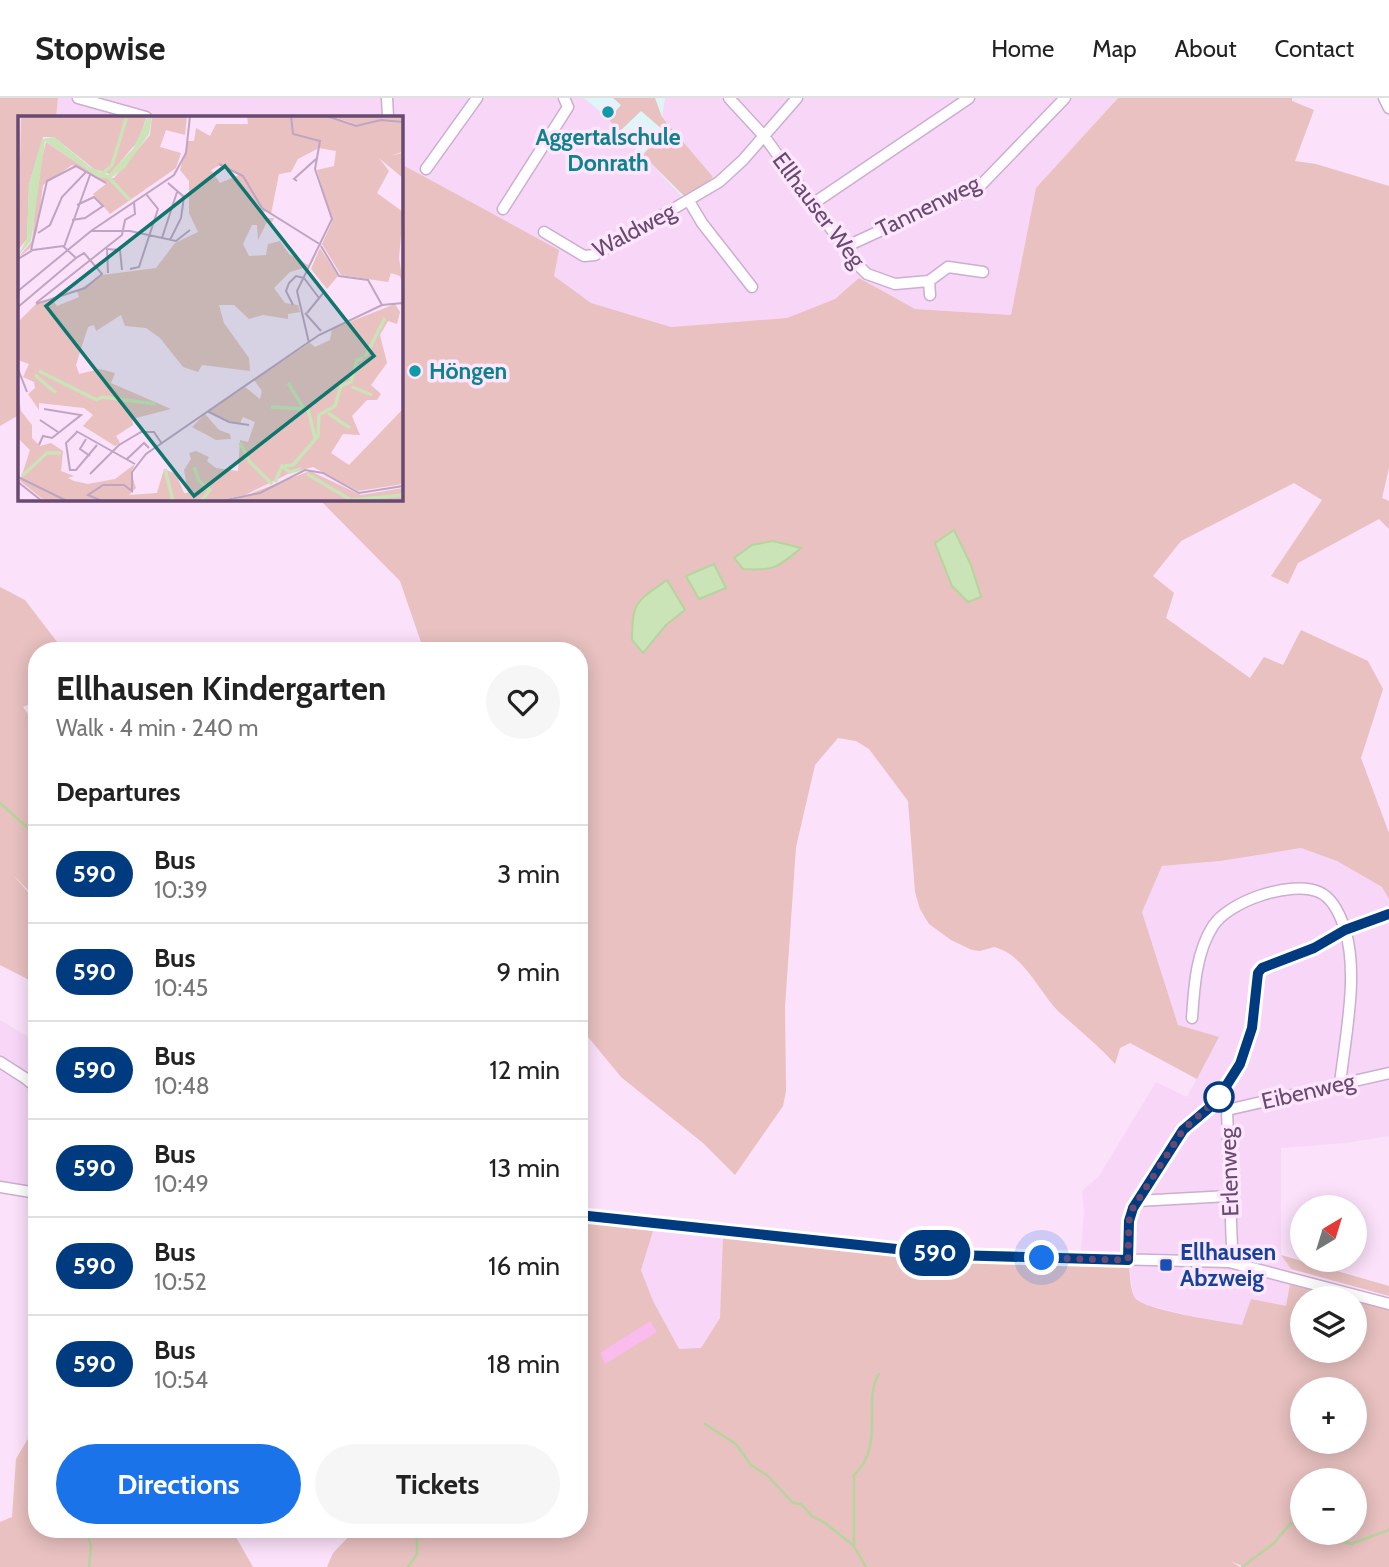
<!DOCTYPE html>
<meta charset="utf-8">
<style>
:root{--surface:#fff;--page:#f6f6f6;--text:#222;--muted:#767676;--line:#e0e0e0;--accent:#1a73e8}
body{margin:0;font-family:Cabin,sans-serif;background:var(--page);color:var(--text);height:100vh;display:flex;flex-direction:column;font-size:26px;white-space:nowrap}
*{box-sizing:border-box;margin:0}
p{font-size:23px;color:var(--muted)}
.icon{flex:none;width:38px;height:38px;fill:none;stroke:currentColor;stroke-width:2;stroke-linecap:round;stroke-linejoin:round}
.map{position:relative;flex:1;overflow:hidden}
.sheet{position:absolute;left:28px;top:544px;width:560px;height:896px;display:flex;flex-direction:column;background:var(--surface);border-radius:28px;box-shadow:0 4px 18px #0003}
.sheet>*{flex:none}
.badge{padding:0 14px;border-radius:23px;font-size:24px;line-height:46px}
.needle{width:46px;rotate:38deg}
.controls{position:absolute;left:1290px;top:1097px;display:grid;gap:14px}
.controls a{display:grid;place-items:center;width:77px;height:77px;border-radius:50%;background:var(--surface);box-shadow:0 4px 18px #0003;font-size:35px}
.you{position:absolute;width:35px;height:35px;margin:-18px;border:5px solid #fff;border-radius:50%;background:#1a73e8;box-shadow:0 0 0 10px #1a73e833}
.map>.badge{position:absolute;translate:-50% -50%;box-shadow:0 0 0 4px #fff}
h2{padding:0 28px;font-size:26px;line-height:63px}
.round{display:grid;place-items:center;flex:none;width:74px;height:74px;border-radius:37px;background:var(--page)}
.head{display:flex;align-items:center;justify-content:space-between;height:119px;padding:0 28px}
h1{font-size:33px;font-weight:700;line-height:52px}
.primary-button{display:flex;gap:14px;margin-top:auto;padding:14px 28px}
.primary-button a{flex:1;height:80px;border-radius:42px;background:var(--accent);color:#fff;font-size:28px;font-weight:700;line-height:80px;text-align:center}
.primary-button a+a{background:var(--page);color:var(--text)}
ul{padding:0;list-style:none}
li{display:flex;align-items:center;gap:21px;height:98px;padding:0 28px;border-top:2px solid var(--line)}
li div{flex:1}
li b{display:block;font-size:26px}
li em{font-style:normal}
li .badge{min-width:77px;font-weight:700;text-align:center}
header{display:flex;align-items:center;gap:42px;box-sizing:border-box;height:98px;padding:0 35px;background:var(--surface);border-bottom:2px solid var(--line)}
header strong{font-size:33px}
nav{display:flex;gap:38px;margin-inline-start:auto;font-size:24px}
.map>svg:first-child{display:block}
</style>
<header>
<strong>Stopwise</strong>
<nav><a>Home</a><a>Map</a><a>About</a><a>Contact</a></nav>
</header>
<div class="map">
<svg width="1389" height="1469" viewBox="0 0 1389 1469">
<rect width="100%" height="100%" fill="#fbe1fa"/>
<path fill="#f7d6f7" d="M 58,0 L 1118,0 L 1036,90 L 1011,217 L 915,211 L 859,181 L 835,201 L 787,220 L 671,229 L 591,205 L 554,178 L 558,152 L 401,66 L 401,19 L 56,19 Z
M 1301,750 L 1337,763 L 1382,789 L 1389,801 L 1389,1038 L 1345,1045 L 1281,1050 L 1281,1157 L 1291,1171 L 1286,1208 L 1242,1228 L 1186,1217 L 1140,1205 L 1134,1199 L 1128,1162 L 1081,1153 L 1084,1113 L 1082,1093 L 1099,1078 L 1156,984 L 1187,999 L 1219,940 L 1178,927 L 1142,814 L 1162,768 L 1220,763 Z
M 0,922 L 37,944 L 37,1094 L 0,1088 Z
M 653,1133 L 723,1137 L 720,1220 L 701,1251 L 678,1251 L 653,1203 L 641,1172 Z"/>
<path fill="#def6f7" d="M 584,0 L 665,0 L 662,19 L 713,79 L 685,102 L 643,57 L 618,35 L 609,21 Z"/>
<path fill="#e8c1c0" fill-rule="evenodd" d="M 0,0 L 58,0 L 56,19 L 19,19 L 19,317 L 0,328 Z
M 613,0 L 655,0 L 662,19 L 713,79 L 689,103 L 643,57 L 663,32 L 641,13 L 618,35 L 609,21 L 621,7 Z
M 1118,0 L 1292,0 L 1292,3 L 1314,12 L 1295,63 L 1316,66 L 1389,88 L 1389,370 L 1382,400 L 1389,403 L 1389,431 L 1379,421 L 1298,465 L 1288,486 L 1271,478 L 1322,402 L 1294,385 L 1181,443 L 1153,478 L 1174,495 L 1166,520 L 1250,580 L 1264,559 L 1283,567 L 1301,532 L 1368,563 L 1383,591 L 1361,660 L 1389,735 L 1389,801 L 1382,789 L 1337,763 L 1301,750 L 1220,763 L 1162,768 L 1142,814 L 1178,927 L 1219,939 L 1197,981 L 1130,945 L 1120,950 L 1115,966 C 1098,947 1078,931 1059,914 C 1039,894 1024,856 994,849 L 980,853 L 972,852 L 951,842 L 929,826 L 920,811 L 915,794 L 908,703 L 869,651 L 856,643 L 838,640 L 815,667 L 796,749 L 785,909 L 786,993 L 783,1008 L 735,1077 L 703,1045 L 621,979 L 579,928 L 579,553 L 424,553 L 400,483 L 319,401 L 401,401 L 401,66 L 559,152 L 554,178 L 591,205 L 671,229 L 787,220 L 835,201 L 859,180 L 915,211 L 1011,217 L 1036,90 ZM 953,433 L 971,467 L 981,499 L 968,504 L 952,488 L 935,445 Z
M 0,489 L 25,502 L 64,553 L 37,553 L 37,603 L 23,609 L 37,628 L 37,801 L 12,776 L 37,804 L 37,886 L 0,867 Z
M 579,1120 L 653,1133 L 641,1172 L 653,1203 L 679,1251 L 701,1250 L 720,1220 L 723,1137 L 952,1162 L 1129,1167 C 1130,1177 1130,1192 1135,1200 C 1143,1212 1224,1224 1242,1227 L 1251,1201 L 1286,1208 L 1290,1185 L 1347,1200 L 1302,1200 L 1302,1253 L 1354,1253 L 1355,1202 L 1389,1210 L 1389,1469 L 1244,1469 L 1231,1463 L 1240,1469 L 327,1469 L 333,1455 L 355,1432 L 579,1432 ZM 1302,1292 L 1354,1292 L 1354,1344 L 1302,1344 ZM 1302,1382 L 1354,1382 L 1354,1435 L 1302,1435 Z
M 1281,1157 L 1389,1188 L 1389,1198 L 1291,1171 Z
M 37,1325 L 37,1432 L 232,1432 L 253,1469 L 0,1469 L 0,1424 L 12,1419 L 16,1361 Z"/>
<path fill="#fabced" d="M 650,1223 L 657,1234 L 605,1266 L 600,1255 Z"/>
<path fill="#cae3b7" stroke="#b5d59d" stroke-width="2" d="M 954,432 L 971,467 L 981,499 L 968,504 L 952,488 L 935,445 Z
M 773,443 L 801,450 C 777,470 774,473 743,471 L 734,460 L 752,447 Z
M 714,466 L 726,490 L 699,501 L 686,478 Z
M 667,482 L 685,512 L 666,527 L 643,555 L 632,542 C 632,503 636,504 667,482 Z"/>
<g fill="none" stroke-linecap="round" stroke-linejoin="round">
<path stroke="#b5d59d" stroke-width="2.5" d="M 0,705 L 37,738
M 705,1326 L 736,1346 L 751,1367 L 768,1378 L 793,1405 L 801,1406 L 812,1418 L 825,1425 L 854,1448 L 866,1469
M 86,1432 L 91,1448 L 89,1469
M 1323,1435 L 1328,1439
M 1342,1443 L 1351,1446 L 1389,1432
M 854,1447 L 854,1377 C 886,1348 862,1301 879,1276
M 408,1469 L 417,1456 L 417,1432
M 1242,1469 L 1274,1445 L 1291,1425 L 1302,1427"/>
<defs>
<path id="minor" d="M 78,0 L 146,19
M 387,0 L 388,19
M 729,0 L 764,38 L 855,164 L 867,176 L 895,186 L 929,183 L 948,169 L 983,174
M 1384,0 L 1389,10
M 426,71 L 477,0
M 689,103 L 702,125 L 752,189
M 814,105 L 969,0
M 503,111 L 568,9 L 564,0
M 544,134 L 584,158 L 595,157 L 719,84 L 743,62 L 797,0
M 845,149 L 982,86 L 1065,0
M 929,183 L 930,197
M 1192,920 C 1194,890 1196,854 1213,828 C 1229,803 1291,782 1319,794 C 1333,800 1341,819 1345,832 C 1359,875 1345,940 1340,986
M 0,964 L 25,980 L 37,990
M 1224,1009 L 1227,1012 L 1232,1151
M 1227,1012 L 1389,975
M 0,1089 L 37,1095
M 1137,1103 L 1229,1098
M 579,1117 L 952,1157 L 1229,1164 L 1389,1206
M 1128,1162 L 1129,1123 L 1133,1110 L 1183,1032 L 1216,1004 L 1240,966 L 1252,930 L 1258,875 L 1262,870 L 1314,850 L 1345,832 L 1389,816"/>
</defs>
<use href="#minor" stroke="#ccaed0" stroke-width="13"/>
<use href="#minor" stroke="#fff" stroke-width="10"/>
</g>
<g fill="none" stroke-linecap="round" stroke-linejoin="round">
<defs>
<path id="line" d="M 579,1117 L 952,1157 L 1128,1162 L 1129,1123 L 1133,1110 L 1183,1032 L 1216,1004 L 1240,966 L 1252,930 L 1258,875 L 1262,870 L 1314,850 L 1345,832 L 1389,816"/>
</defs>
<use href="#line" stroke="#fff" stroke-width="16"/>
<use href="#line" stroke="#003b80" stroke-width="10"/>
<path stroke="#684971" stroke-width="7" stroke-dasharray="0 12.6" d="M 1042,1160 L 1128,1162 L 1129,1123 L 1133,1110 L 1183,1032 L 1219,999"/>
</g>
<g fill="#0f9aa8" stroke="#fee7fe" stroke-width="2.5">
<circle cx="608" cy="14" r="7"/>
<circle cx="415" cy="273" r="7"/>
</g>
<circle fill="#fff" stroke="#003b80" stroke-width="3.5" cx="1219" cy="999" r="14"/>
<rect fill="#1a4fb4" stroke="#fee7fe" stroke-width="2.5" x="1159" y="1160" width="14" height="14" rx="3.5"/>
<g text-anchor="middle" stroke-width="7" stroke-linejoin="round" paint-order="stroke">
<g font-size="23" font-weight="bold" fill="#0d838f" stroke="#fee7fe">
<text x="608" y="47">Aggertalschule<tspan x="608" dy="26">Donrath</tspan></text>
<text x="429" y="281" text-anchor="start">Höngen</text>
</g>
<g font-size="23" fill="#684971" stroke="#fee7fe">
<text transform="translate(928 108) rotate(-26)" y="8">Tannenweg</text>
<text transform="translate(819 112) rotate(53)" y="8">Ellhauser Weg</text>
<text transform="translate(634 132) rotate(-28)" y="8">Waldweg</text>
<text transform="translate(1308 993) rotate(-13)" y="8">Eibenweg</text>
<text transform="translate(1229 1074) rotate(-92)" y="8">Erlenweg</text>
</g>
<g font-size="23" font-weight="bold" fill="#164399" stroke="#fee7fe" text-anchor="start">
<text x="1180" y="1162">Ellhausen<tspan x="1180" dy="26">Abzweig</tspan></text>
</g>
</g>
<g transform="translate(18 18)">
<rect width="385" height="385" fill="#fbe1fa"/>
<path d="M 3,0 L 129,0 L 120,25 L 92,58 L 76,53 L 36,21 L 25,21 L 11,68 L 9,123 L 0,134 ZM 134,0 L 169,0 L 167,19 L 148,14 L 142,31 L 163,37 L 158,52 L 92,98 L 75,78 L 88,68 L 54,49 L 25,69 L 19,115 L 12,132 L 0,142 L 14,125 L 20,60 L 28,26 L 80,61 L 96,62 L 132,19 ZM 229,0 L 308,0 L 341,9 L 312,0 L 385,0 L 384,36 L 372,40 L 384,37 L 385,62 L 361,42 L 371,55 L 359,77 L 385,96 L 381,142 L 385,169 L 382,160 L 373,157 L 370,166 L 323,159 L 304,128 L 314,106 L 299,54 L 316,50 L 318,35 L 301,32 L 280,43 L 273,56 L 261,58 L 253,98 L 248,94 L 245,97 L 247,102 L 256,102 L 254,106 L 249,106 L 240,124 L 239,109 L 234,109 L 225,128 L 231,140 L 248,139 L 250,128 L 262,125 L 271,138 L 292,150 L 272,156 L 256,172 L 267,187 L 280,189 L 282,196 L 270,198 L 270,203 L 245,199 L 231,203 L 216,189 L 201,189 L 206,207 L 231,242 L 232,255 L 184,249 L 180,256 L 165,251 L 142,222 L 128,212 L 107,210 L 103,199 L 78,215 L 76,209 L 70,211 L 58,249 L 61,258 L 82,253 L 97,257 L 93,267 L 153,293 L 114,303 L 115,309 L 98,320 L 102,327 L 97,330 L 65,310 L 75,299 L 66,292 L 21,287 L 21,294 L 10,278 L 17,272 L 16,266 L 5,261 L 11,248 L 0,244 L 0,206 L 17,189 L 35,184 L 39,190 L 61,181 L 59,175 L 84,159 L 138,152 L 157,127 L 180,116 L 171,97 L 171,65 L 162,54 L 170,25 L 176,25 L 178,12 L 192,20 L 198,8 L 230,8 ZM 202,49 L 221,59 L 202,67 L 193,54 ZM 302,132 L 320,160 L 309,173 L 293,153 ZM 377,188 L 382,196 L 379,208 L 370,205 L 362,219 L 369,247 L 353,269 L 363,278 L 359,284 L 349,284 L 334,300 L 342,319 L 325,318 L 313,337 L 331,349 L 385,293 L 385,368 L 340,375 L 295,351 L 272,357 L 227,379 L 197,385 L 27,385 L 2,365 L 12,334 L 0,322 L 0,275 L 3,295 L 14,309 L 14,322 L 22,330 L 33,327 L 45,335 L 43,355 L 56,360 L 50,362 L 56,365 L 70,368 L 97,363 L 117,348 L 113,356 L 118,372 L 111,379 L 139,377 L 146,353 L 158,358 L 166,377 L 170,377 L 166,354 L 173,343 L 171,337 L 178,335 L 191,341 L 189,345 L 198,352 L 220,355 L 222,324 L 230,326 L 237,306 L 225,301 L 222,307 L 211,305 L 191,295 L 227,271 L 242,283 L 244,275 L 236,264 L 292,227 L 297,231 L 312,224 L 314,213 ZM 187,298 L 201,314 L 212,318 L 213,323 L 198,324 L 174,311 ZM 292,355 L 343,379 L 385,372 L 385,385 L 213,385 Z" fill="#e8c1c0" fill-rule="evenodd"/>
<path d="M 130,0 L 134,0 L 131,18 L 107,52 L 91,63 L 80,61 L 27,25 L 13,125 L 0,140 L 9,122 L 11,68 L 24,23 L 36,21 L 72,51 L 90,59 L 115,33 Z" fill="#cae3b7"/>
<path fill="none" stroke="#cae3b7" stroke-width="3.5" d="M 84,58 L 94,49 L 109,0M 90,61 L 112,84M 347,241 L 367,202M 21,255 L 79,284 L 84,281 L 138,288M 17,259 L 38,277M 270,267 L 285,291M 334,271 L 354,279M 253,291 L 290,293 L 297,322M 310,297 L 332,312M 222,327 L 232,346 L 254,368M 266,350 L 275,349 L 300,320 L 301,299 L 317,290 L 323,270 L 333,266 L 339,244 L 345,242M 176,351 L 181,365 L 192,374 L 183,385M 147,353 L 155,385M 289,358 L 333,384 L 385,379M 4,360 L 29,337 L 43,337M 257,366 L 264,350 L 271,356 L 283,353"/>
<path fill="none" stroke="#c0a4c3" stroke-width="2" d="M 273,0 L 275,18 L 302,25 L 297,53 L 314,103 L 279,175 L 291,227M 309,0 L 338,10 L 363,4 L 385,6M 201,48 L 225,60 L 244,92 L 303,129M 279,65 L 276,63 L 298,43M 150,67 L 166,81 L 163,102 L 152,124M 54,104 L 67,102 L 85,90 L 76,81 L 59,89M 73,115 L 112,115 L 158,125 L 172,114M 20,117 L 32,109 L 44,81 L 68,56M 144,122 L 159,76M 303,130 L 321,160 L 350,164 L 364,189M 46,131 L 72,59M 88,133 L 102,134 L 104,154M 89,133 L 90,157M 13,134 L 29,65 L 58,50 L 88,67M 0,143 L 15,134 L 45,130 L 58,142 L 66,137 L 84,158 L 67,172 L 18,188M 112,153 L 121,151 L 140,93 L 128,78M 286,162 L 301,182M 0,175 L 73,115 L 156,59 L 168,37 L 172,0M 18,187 L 104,119 L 107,104 L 117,98 L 116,86M 275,189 L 268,175 L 271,167 L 278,160 L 286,162M 0,191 L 58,142M 287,197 L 303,215M 289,197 L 306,176M 0,253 L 9,276M 189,295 L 211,306 L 231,309M 22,304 L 40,316M 58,315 L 117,348M 59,316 L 48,327 L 52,354 L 58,354 L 79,329M 68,323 L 62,333 L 72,340M 21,329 L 25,320 L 34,322 L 63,299 L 26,293M 109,343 L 126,327 L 131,332M 72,358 L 101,329 L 123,316 L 136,316 L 144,328M 0,361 L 49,385M 0,366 L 24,385M 84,385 L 70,379 L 85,369 L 106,369 L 114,375 L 114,356 L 128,338 L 301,219 L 364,189 L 385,187M 203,385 L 242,377 L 287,354 L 305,357 L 341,377 L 385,370"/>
<path fill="#0f766e" fill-opacity="0.15" stroke="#0f766e" stroke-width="3.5" d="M 207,50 L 356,240 L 176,380 L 28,190 Z"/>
<rect width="385" height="385" fill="none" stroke="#684971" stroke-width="3.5"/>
</g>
</svg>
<div class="controls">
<a><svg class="needle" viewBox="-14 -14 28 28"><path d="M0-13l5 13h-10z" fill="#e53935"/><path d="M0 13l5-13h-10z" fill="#767676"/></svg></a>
<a><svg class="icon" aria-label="layers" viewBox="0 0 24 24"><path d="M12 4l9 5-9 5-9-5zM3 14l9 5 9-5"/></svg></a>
<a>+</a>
<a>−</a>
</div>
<div class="you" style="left:1042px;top:1160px"></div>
<b class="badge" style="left:935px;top:1155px;background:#003b80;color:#fff">590</b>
<section class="sheet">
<div class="head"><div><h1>Ellhausen Kindergarten</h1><p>Walk · 4 min · 240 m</p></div><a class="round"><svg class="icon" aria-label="heart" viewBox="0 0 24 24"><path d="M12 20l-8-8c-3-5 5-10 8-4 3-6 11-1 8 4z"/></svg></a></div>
<h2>Departures</h2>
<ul>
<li><span class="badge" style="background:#003b80;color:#fff">590</span><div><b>Bus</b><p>10:39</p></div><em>3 min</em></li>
<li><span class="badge" style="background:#003b80;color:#fff">590</span><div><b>Bus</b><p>10:45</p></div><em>9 min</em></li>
<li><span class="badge" style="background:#003b80;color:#fff">590</span><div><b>Bus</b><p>10:48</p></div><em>12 min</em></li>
<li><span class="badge" style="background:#003b80;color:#fff">590</span><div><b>Bus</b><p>10:49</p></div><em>13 min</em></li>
<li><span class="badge" style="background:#003b80;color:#fff">590</span><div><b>Bus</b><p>10:52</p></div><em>16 min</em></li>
<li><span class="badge" style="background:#003b80;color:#fff">590</span><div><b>Bus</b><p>10:54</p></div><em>18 min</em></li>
</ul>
<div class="primary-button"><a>Directions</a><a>Tickets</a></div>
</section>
</div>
